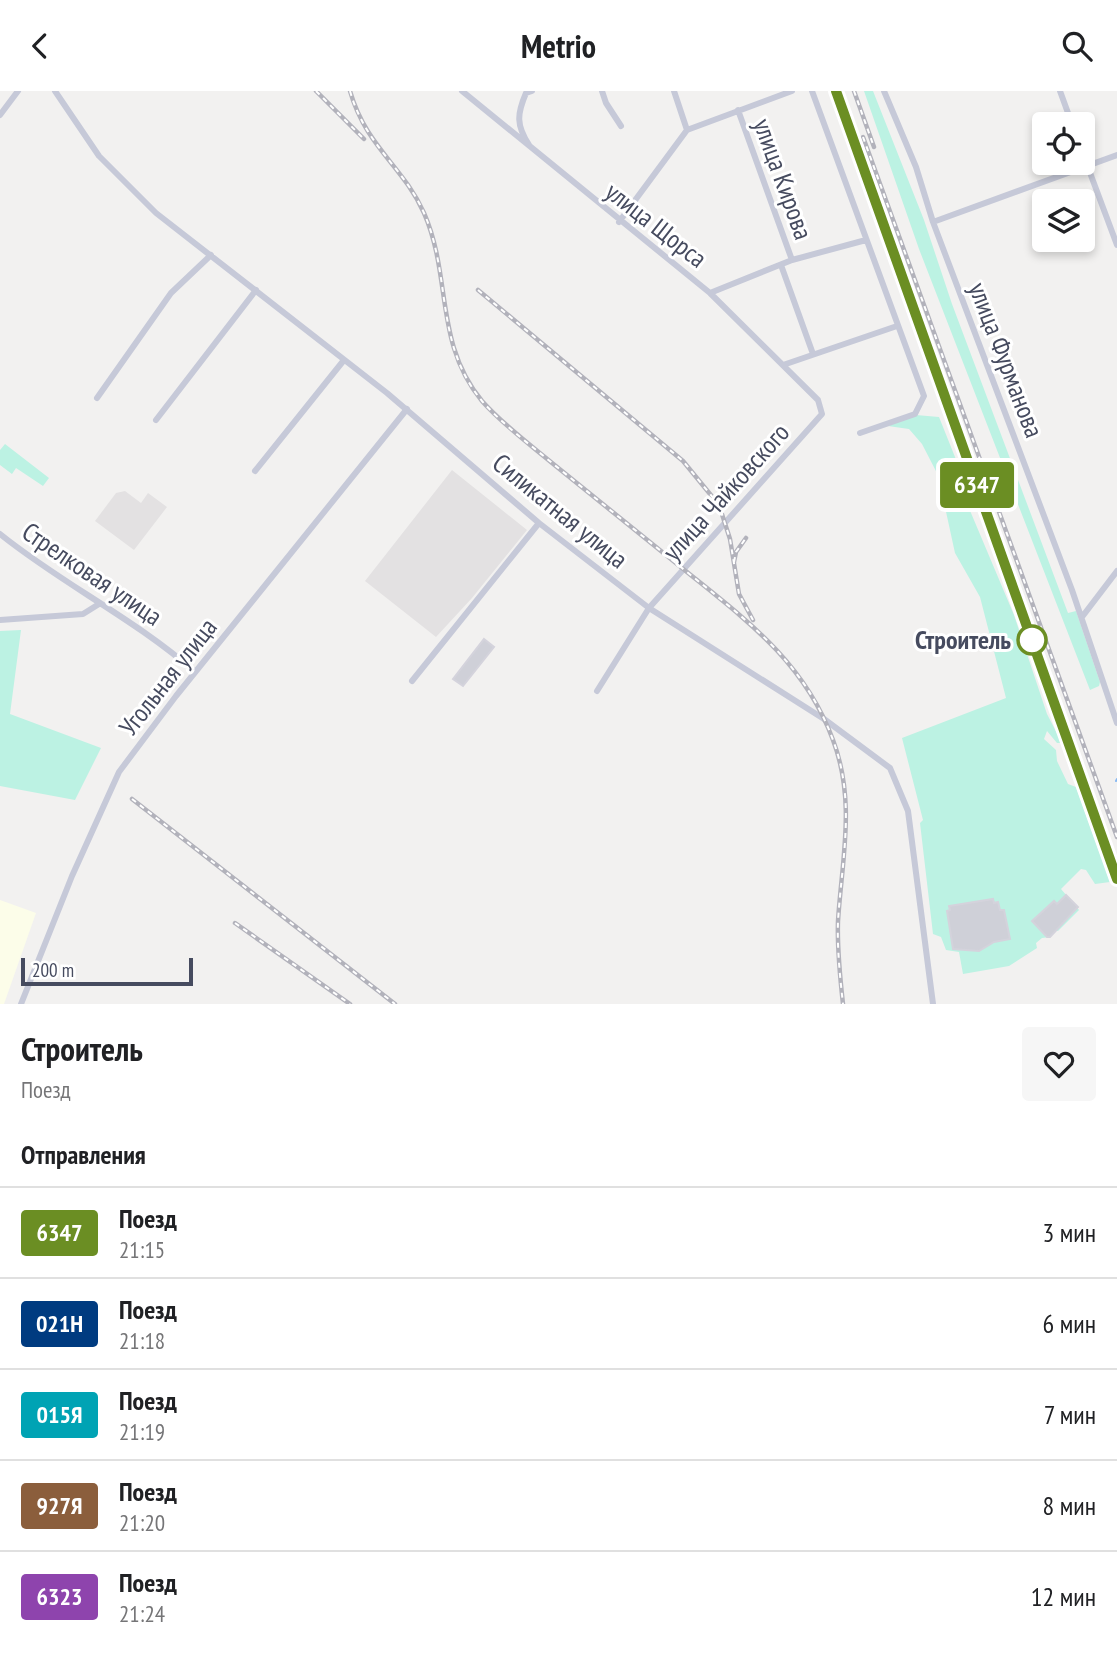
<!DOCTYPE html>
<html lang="ru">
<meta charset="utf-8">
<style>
:root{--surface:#fff;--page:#f6f6f6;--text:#202124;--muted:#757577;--line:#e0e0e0}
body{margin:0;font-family:"PT Sans Narrow",sans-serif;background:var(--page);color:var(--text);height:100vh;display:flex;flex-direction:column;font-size:26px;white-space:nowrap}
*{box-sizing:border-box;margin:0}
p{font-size:23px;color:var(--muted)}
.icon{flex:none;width:38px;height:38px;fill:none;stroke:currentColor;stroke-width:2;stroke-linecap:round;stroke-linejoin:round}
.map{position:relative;height:913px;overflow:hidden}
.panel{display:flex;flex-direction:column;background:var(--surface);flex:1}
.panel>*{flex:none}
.badge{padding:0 14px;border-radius:5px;font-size:24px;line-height:46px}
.fabs{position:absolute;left:1032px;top:21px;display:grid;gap:14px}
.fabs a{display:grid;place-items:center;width:63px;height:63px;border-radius:7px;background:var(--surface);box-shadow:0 4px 10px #0003;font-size:35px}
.scale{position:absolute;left:21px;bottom:18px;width:172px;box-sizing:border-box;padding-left:7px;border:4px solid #464b5f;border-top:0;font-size:19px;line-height:24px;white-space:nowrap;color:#464b5f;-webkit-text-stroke:5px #fff;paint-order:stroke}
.map>.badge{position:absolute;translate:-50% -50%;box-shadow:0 0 0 4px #fff}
h2{padding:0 21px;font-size:26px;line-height:63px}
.round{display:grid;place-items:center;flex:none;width:74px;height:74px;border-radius:7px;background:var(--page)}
.overview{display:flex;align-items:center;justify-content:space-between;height:119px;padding:0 21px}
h1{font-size:33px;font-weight:600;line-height:52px}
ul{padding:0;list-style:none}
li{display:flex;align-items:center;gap:21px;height:91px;padding:0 21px;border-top:2px solid var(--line)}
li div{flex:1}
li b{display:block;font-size:26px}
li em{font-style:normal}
li .badge{min-width:77px;font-weight:700;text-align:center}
header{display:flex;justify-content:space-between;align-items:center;height:91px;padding:0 21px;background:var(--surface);font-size:32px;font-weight:600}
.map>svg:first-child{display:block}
</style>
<header><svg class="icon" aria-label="back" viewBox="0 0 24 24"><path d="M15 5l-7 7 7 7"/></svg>Metrio<svg class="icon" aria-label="search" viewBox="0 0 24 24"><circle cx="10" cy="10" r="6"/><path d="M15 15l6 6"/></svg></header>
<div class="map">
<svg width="1117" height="913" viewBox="0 0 1117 913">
<rect width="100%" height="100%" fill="#f2f1f0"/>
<path fill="#fcfde9" d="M 0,809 L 36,822 L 4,913 L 0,913 Z"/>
<path fill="#e3e1e2" d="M 452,379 L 527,439 L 472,507 L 436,546 L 365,490 Z
M 125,400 L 141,412 L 148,402 L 167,416 L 134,459 L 95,430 L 116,402 Z"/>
<path fill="#bcf2e3" d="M 864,0 L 873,0 L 924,129 L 952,213 L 1068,522 L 1076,520 L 1100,591 L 1099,595 L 1090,599 L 919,158 Z
M 916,324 L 939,326 L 959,376 L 955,384 L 1014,524 L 1047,623 L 1062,652 L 1057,652 L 1047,640 L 1044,648 L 1056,659 L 1057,670 L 1068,693 L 1076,696 L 1110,791 L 1095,793 L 1086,779 L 1081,778 L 1061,798 L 1079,819 L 1058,840 L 1054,839 L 1050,846 L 1042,847 L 1036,852 L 1037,857 L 1009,875 L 963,883 L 959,861 L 946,859 L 941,846 L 933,843 L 920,732 L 923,729 L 902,647 L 1006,607 L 980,506 L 955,462 L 938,384 L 922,353 L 909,338 L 888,335 Z
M 5,353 L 49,387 L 43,395 L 16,377 L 12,383 L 0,374 L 0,359 Z
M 21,539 L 10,623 L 101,657 L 75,709 L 0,695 L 0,540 Z"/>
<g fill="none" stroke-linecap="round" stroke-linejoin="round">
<path stroke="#87b8f1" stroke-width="2" d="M 1116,690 L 1117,688"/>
</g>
<path fill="#cfd0d8" stroke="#d4d3dc" stroke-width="2" d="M 484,548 L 494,556 L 463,595 L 453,588 Z
M 1066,804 L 1078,816 L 1050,846 L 1047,846 L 1032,830 L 1054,810 L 1057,813 Z
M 993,808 L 994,812 L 998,811 L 1000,819 L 1004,819 L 1010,848 L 994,851 L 979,860 L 953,858 L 947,820 L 950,819 L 949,815 Z"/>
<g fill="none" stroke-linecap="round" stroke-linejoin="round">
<path stroke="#c6c9d8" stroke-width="6" d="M 55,0 L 99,65 L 156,122 L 387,302 L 539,432 L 649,517 L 824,628 L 890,677 L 908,720 L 933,913
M 462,0 L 710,202 L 818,309 L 822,323 L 649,517 L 597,600
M 602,0 L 606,12 L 621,35
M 674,0 L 687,39
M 812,0 L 924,305 L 915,323 L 860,342
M 884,0 L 916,76 L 933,131 L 1072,499 L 1117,632
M 1060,0 L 1072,33
M 738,19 L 792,169
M 0,24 L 18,0
M 529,54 C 516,34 517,23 526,2 L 532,0
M 1083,63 L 1117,154
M 619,131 L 687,39 L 792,0
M 933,131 L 1117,64
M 781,174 L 813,263
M 710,202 L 792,169 L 866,149
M 783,274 L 897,235
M 97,307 L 171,202 L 211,164
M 156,329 L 256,199
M 255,380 L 344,269
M 0,443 C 62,493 135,528 195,581
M 1082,526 L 1117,480
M 0,529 L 83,523 L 99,513
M 412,590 L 539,432
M 21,913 L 72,785 L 119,681 L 176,605 L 407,318"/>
<defs>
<path id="rail" d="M 316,0 L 364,48
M 350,0 C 366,56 403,75 424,122 C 452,186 434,252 482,310 C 503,334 532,355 557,376 C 599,410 640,443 682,477 C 745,528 804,570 833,649 C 856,710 842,767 838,830 C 837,857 840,886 843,913
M 836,0 L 1117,788
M 854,0 L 874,56
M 863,46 L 1117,746
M 478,199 L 683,370 L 719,414 L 730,448 L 739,503 L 753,529
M 734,471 L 736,461 L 746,447
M 132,708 L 395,913
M 235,832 L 350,913"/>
</defs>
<use href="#rail" stroke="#b2b2bb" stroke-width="4.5"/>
<use href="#rail" stroke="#fff" stroke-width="2" stroke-dasharray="5" stroke-linecap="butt"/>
</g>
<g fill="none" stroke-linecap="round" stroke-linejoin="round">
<defs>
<path id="line" d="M 836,0 L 1117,788"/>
</defs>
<use href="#line" stroke="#fff" stroke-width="16"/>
<use href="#line" stroke="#6b8e23" stroke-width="10"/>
</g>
<circle fill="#fff" stroke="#6b8e23" stroke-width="3.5" cx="1032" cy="549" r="14"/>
<g text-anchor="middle" stroke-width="6" stroke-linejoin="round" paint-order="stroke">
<g font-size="26" fill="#464b5f" stroke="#fff">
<text transform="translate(783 88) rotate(70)" y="9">улица Кирова</text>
<text transform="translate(656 134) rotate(38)" y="9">улица Щорса</text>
<text transform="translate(1006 269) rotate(69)" y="9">улица Фурманова</text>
<text transform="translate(726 401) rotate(-48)" y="9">улица Чайковского</text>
<text transform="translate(560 420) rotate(39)" y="9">Силикатная улица</text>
<text transform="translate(92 483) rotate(34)" y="9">Стрелковая улица</text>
<text transform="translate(168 586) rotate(-52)" y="9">Угольная улица</text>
</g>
<g font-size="26" font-weight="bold" fill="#464b5f" stroke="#fff" text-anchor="end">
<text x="1011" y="558">Строитель</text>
</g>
</g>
</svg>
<div class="fabs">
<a><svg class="icon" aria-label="locate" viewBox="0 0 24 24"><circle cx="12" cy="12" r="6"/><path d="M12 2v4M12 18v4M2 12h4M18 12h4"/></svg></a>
<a><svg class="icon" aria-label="layers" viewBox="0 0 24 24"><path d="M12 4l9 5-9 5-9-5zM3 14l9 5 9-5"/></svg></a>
</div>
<div class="scale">200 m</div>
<b class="badge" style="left:977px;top:394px;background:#6b8e23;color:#fff">6347</b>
</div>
<section class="panel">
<div class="overview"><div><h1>Строитель</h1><p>Поезд</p></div><a class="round"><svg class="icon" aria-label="heart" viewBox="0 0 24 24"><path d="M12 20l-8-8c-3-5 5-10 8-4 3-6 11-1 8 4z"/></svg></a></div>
<h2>Отправления</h2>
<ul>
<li><span class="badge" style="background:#6b8e23;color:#fff">6347</span><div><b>Поезд</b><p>21:15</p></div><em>3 мин</em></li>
<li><span class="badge" style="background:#003b80;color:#fff">021Н</span><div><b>Поезд</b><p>21:18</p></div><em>6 мин</em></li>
<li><span class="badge" style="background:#00a3b4;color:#fff">015Я</span><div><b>Поезд</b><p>21:19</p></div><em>7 мин</em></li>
<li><span class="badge" style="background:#8b5e3c;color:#fff">927Я</span><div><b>Поезд</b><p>21:20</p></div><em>8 мин</em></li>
<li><span class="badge" style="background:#8e44ad;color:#fff">6323</span><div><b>Поезд</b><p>21:24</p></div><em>12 мин</em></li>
</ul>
</section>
